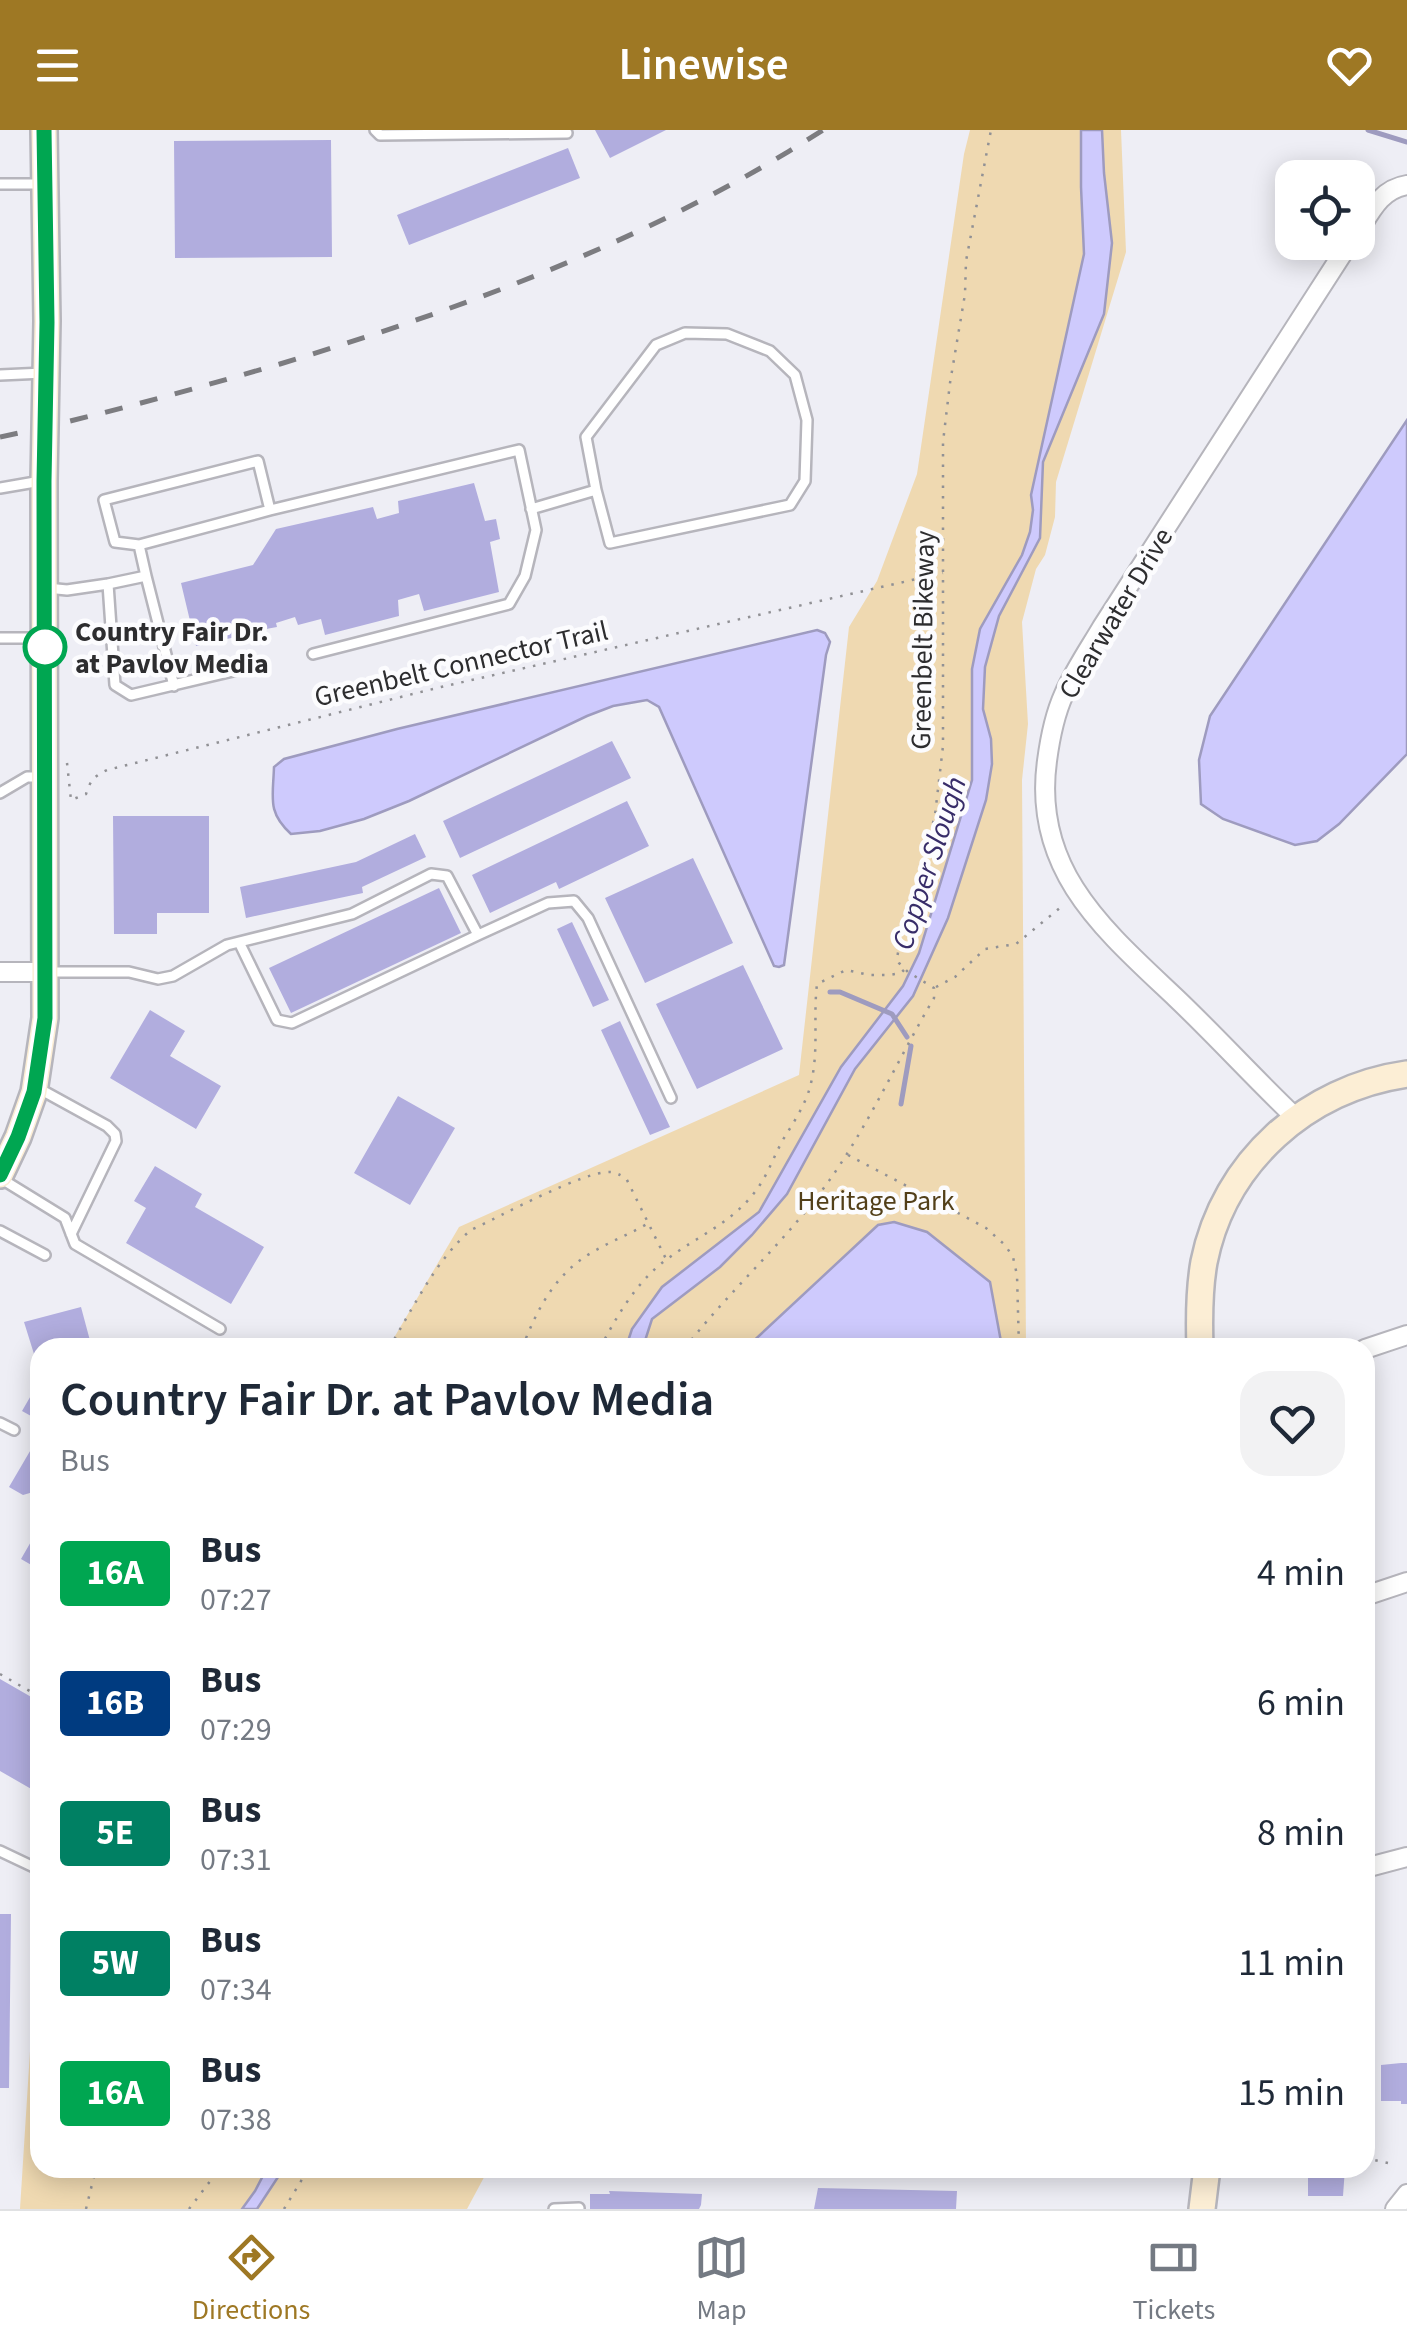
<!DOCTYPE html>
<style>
:root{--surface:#fff;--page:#f2f2f3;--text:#1f2937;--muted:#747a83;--line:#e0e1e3;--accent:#9e7824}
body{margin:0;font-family:"Source Sans 3",sans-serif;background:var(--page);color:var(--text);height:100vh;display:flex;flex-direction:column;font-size:38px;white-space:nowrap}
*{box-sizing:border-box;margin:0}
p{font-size:32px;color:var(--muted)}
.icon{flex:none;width:55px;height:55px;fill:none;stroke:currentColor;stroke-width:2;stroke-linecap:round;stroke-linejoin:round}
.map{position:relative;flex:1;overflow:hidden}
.sheet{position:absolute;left:30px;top:1208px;width:1345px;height:840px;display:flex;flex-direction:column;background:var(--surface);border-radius:30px;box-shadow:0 5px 25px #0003}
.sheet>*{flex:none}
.badge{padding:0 20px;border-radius:8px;font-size:35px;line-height:65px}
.controls{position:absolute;left:1275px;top:30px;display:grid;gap:20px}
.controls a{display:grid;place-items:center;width:100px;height:100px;border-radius:20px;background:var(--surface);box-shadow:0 5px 25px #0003;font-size:50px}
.map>.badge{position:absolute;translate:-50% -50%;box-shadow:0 0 0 5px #fff}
.round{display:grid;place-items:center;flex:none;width:105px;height:105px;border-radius:30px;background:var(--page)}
.headline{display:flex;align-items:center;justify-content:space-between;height:170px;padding:0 30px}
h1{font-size:48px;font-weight:600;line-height:75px}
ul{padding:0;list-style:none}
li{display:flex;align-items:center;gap:30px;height:130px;padding:0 30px}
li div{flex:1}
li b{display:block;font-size:38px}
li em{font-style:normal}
li .badge{min-width:110px;font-weight:700;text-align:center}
header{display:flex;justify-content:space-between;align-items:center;height:130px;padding:0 30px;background:var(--accent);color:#fff;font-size:45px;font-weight:600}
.tab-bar{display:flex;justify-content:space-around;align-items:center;height:140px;border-top:2px solid var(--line);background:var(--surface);font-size:28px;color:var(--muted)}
.tab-bar a{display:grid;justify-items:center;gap:5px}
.tab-bar .on{color:var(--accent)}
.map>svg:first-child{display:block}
</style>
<header><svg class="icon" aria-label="menu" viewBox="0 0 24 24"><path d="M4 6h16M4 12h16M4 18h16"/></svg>Linewise<svg class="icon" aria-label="heart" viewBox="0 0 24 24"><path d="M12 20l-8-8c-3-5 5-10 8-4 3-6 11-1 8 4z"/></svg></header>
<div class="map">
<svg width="1407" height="2079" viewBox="0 0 1407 2079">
<rect width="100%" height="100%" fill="#eeeef5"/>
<path fill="#efd9b1" d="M 970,0 L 1121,0 L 1126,122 L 1056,352 L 1055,387 L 1045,425 L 1036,439 L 1022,492 L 1028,594 L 1022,650 L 1026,1217 L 388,1218 L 459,1097 L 799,945 L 849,497 L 877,451 L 917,344 L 964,24 Z
M 40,1805 L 40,2038 L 489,2038 L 467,2079 L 20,2079 L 37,1811 Z"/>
<path fill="#cecafd" stroke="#9e9bbf" stroke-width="2.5" d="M 1081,0 L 1102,0 L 1104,43 L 1112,113 L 1104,184 L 1043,332 L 1040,408 L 999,486 L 985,537 L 983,579 L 991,609 L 992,634 L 986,670 L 948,788 L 913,866 L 855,939 L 787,1064 L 752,1105 L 720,1137 L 652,1189 L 643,1217 L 626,1217 L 632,1199 L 662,1157 L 759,1082 L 841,937 L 903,856 L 919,823 L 972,650 L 972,539 L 980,499 L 1022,425 L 1030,402 L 1033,380 L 1031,365 L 1084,124 L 1081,57 Z
M 1407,290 L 1407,624 L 1339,694 L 1317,711 L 1295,715 L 1223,689 L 1201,674 L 1199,630 L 1210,586 Z
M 817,500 L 825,503 L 830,512 L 826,525 L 784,835 L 779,837 L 774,836 L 659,577 L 647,570 L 613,576 L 587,586 L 409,671 L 364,689 L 320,701 L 291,704 C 267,682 273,668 274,637 L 284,629 L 397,599 Z
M 894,1092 L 927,1102 L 990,1152 L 1002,1217 L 747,1217 L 878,1095 Z
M 267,2038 L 284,2038 L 257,2079 L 242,2079 L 255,2061 Z"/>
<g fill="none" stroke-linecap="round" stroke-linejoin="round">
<path stroke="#9e9bbf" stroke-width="5" d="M 1368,0 L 1407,12
M 830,862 L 840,862 L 892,884 L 907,907
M 901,974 L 911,916"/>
</g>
<path fill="#b1adde" d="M 595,0 L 666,0 L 610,28 Z
M 331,10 L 332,127 L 175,128 L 174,11 Z
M 568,18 L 580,48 L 409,115 L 397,85 Z
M 474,353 L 485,391 L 496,389 L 500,409 L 490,412 L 499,462 L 424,481 L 419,464 L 398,470 L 399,486 L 325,505 L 321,489 L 298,495 L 295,487 L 276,493 L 277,497 L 266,499 L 265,495 L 260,496 L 260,499 L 244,503 L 244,501 L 239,502 L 240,506 L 196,516 L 181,453 L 253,435 L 276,399 L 373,377 L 377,389 L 399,383 L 398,371 Z
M 612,611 L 631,648 L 460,728 L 443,691 Z
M 627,671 L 649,716 L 559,759 L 556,752 L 490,783 L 472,745 Z
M 113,686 L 209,686 L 209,783 L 157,783 L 157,804 L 114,804 Z
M 415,704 L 426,727 L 362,757 L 363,763 L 246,788 L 240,757 L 356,732 Z
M 693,728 L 733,813 L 645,853 L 605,768 Z
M 439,758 L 461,803 L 291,883 L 269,838 Z
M 572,792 L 609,870 L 593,877 L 557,799 Z
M 743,835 L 783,919 L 697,959 L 656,874 Z
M 150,880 L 185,901 L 170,926 L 221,956 L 196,999 L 110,948 Z
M 620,891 L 670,997 L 650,1005 L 601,900 Z
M 398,966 L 455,998 L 410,1075 L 354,1043 Z
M 155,1036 L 202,1064 L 195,1077 L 264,1117 L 231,1174 L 126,1113 L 146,1078 L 134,1071 Z
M 81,1177 L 92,1218 L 40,1218 L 39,1240 L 24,1192 Z
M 40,1250 L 40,1291 L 22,1281 Z
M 40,1304 L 40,1360 L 23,1365 L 9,1357 Z
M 40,1396 L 40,1440 L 21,1429 Z
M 0,1549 L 40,1572 L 40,1664 L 0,1641 Z
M 0,1784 L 11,1784 L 9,1958 L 0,1958 Z
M 1401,1933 L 1407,1933 L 1407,1974 L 1401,1974 L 1401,1971 L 1381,1971 L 1381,1935 Z
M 1305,2038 L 1345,2038 L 1343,2066 L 1308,2066 L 1308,2046 L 1305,2046 Z
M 818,2058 L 957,2061 L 956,2079 L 814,2079 Z
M 609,2061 L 702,2064 L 701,2075 L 699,2079 L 590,2079 L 590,2064 L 610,2064 Z"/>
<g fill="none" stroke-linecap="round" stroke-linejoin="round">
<defs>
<path id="lane" d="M 375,0 L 380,5 L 567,3
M 0,54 L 42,54
M 0,245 L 44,243
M 0,358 L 41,351
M 531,379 L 596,360 L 610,413 L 790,375 L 805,351 L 807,290 L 795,245 L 770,221 L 727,204 L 685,203 L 656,215 L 586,307 L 596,360
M 139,415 L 270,380
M 146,446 L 139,415 L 115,412 L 104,370 L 258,331 L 270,380 L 519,320 L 536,400 L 525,446 L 509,474 L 313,524
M 108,454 L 146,446 L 174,556
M 47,458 L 67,460 L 108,454 L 115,555 L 131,565 L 258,535
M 0,508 L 42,508
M 0,663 L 27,647 L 42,647
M 239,812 L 277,890 L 292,893 L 478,805
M 48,842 L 129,842 L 158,849 L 173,846 L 227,815 L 352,784 L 431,744 L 447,746 L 478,805 L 548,773 L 574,771 L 588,788 L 671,968
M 36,957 L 107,996 L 115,1004 L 116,1011 L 71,1104
M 0,1048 L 65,1088 L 75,1114 L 220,1199
M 0,1101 L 45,1125
M 0,1293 L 14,1300
M 0,1721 L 40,1740
M 554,2079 L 579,2078"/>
<path id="street" d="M 1358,102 C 1371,81 1381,59 1407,55
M 0,842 L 46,842
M 1296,988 C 1255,949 1217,907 1176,868 C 1104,800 1032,740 1047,631 C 1050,608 1054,586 1064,564 C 1074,541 1089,519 1102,497 L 1350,112
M 1365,1219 L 1407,1205
M 1365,1466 L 1407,1452
M 1365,1738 L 1407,1727
M 1395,2079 L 1407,2064"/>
<path id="secondary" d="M 0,1045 L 18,1007 L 34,962 L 45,888 L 44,351 L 47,191 L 44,0
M 1200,1218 C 1199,1189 1199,1160 1204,1132 C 1224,1032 1307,958 1407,944
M 1202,2079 L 1207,2038"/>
</defs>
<use href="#lane" stroke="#b6b5bc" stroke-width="14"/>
<use href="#street" stroke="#b6b5bc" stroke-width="22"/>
<use href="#secondary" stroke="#b6b5bc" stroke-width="30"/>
<path stroke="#919195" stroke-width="2.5" stroke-dasharray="2.5 8" stroke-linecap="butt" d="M 67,633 L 71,670 L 86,664 C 90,651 94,646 107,640 L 441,557 L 943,443
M 936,857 L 955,847 L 985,819 L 1016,814 L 1061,777
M 848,1025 L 922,1064 L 931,1076 L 958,1083 L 986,1098 L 1005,1115 L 1013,1127 L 1017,1145 L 1019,1218
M 389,1218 C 412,1180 437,1128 471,1100 C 499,1087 585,1040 611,1042 C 617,1043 620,1045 626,1048 L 666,1129
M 522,1218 C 537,1180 554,1145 591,1123 C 609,1112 628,1105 647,1094
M 600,1218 C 618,1184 638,1149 670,1127 C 697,1107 728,1094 750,1068 C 767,1049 772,1029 784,1008 C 794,992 807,972 811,953 C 819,920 813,887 817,854 L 846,840 L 869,845 L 889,845 L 901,843 L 904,840
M 685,1218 C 729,1161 784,1113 826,1055 C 868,997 898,929 934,868 L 934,858 L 908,842 L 899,833 L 897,828 L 902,801 L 913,772 L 935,685 L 943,616 L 943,312 L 950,253 L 965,164 L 966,131 L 991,0
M 0,1544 L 40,1567
M 1365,2028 L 1388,2033
M 86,2079 L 96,2038
M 189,2079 L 220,2038
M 284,2079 L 309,2038"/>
<use href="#lane" stroke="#fff" stroke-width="9"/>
<use href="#street" stroke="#fff" stroke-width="18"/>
<use href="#secondary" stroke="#fceed5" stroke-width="25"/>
<path stroke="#7c7c80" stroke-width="5" stroke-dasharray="18 18" stroke-linecap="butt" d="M 0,307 C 94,287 187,261 280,234 C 468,177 657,107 823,0"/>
</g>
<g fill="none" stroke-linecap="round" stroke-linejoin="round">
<defs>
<path id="line" d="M 0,1045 L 18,1007 L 34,962 L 45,888 L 44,351 L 47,192 L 44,0"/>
</defs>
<use href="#line" stroke="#fff" stroke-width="22"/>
<use href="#line" stroke="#00a651" stroke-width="15"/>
</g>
<circle fill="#fff" stroke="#00a651" stroke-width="5" cx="45" cy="517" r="20"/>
<g text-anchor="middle" stroke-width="9" stroke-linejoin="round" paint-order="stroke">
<g font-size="28" fill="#2d2d2f" stroke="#fcfcfe">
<text transform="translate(1115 483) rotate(-59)" y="10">Clearwater Drive</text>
<text transform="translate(922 510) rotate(-89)" y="10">Greenbelt Bikeway</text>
<text transform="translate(461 533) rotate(-13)" y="10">Greenbelt Connector Trail</text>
</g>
<g font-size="28" font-weight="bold" fill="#2d2d2f" stroke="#fcfcfe" text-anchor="start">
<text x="75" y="511">Country Fair Dr.<tspan x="75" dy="32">at Pavlov Media</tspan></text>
</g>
<g font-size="28" fill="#523f19" stroke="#fcfcfe">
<text x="876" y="1080">Heritage Park</text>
</g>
<g font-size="30" font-style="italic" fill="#382d69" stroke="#fcfcfe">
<text transform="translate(929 733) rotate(-72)" y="10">Copper Slough</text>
</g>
</g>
</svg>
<div class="controls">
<a><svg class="icon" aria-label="locate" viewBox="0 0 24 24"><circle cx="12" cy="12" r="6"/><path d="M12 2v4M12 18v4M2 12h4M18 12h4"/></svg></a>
</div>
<section class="sheet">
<div class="headline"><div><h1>Country Fair Dr. at Pavlov Media</h1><p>Bus</p></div><a class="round"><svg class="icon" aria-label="heart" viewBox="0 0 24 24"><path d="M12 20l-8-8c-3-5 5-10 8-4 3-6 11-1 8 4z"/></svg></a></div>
<ul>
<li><span class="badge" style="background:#00a651;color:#fff">16A</span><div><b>Bus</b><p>07:27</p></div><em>4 min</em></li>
<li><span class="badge" style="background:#003b80;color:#fff">16B</span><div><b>Bus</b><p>07:29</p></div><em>6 min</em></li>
<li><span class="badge" style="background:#008063;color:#fff">5E</span><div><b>Bus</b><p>07:31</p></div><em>8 min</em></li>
<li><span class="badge" style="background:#008063;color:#fff">5W</span><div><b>Bus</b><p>07:34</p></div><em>11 min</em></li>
<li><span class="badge" style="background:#00a651;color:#fff">16A</span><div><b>Bus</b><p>07:38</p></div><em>15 min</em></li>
</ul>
</section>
</div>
<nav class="tab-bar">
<a class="on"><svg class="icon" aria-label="directions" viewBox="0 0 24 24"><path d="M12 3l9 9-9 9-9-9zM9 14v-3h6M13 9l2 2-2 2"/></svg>Directions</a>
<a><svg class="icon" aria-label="map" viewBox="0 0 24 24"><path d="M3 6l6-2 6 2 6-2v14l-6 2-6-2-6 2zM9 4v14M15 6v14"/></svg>Map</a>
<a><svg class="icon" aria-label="tickets" viewBox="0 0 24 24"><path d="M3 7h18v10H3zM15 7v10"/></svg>Tickets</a>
</nav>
